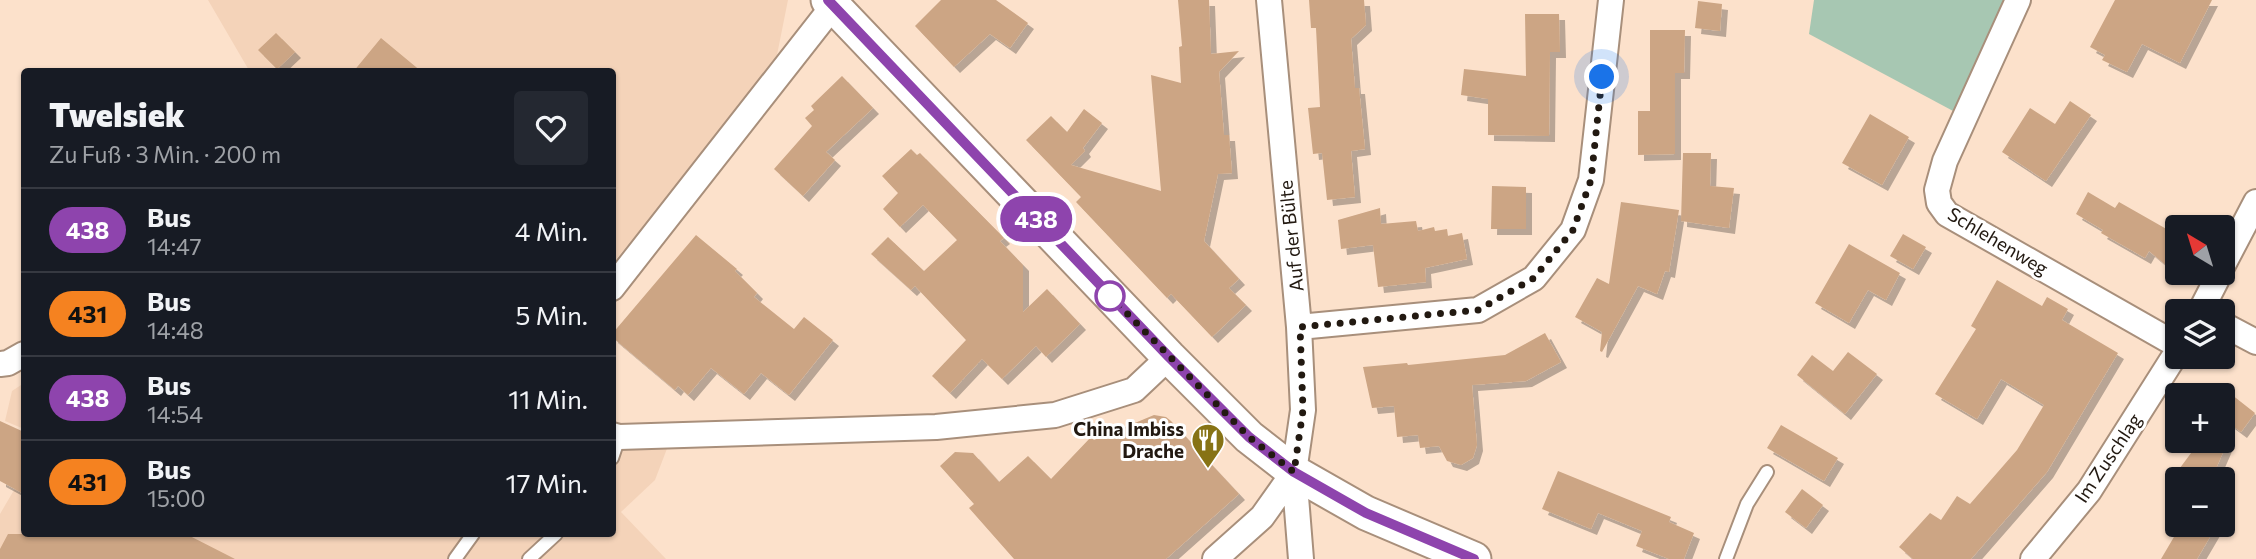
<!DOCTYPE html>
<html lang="de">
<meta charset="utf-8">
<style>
:root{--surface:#171b24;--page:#242831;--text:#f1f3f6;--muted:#9ea1a6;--line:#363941}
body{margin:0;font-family:Commissioner,sans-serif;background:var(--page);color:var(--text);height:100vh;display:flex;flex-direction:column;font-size:26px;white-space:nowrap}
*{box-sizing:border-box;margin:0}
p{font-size:23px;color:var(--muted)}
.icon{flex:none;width:38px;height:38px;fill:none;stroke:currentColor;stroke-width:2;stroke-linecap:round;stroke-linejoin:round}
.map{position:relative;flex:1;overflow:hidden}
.sheet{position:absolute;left:21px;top:68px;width:595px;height:469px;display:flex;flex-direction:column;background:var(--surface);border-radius:7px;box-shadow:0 2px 5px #0004}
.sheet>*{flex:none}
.badge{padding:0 14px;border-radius:23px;font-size:24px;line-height:46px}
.needle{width:46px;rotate:322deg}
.buttons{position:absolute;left:2165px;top:215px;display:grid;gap:14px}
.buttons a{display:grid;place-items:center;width:70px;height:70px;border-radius:7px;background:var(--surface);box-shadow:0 2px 5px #0004;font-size:35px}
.you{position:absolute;width:35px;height:35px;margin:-18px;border:5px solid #fff;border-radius:50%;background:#1a73e8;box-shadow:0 0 0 10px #1a73e833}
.map>.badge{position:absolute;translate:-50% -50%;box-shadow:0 0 0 4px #fff}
.round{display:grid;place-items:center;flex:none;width:74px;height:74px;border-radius:7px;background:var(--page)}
.overview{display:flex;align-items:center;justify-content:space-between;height:119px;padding:0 28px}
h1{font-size:33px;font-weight:800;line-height:52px}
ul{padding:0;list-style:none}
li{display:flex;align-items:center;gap:21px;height:84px;padding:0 28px;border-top:2px solid var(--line)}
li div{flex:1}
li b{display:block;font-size:26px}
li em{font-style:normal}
li .badge{min-width:77px;font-weight:700;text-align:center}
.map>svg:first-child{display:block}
</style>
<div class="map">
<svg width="2256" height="559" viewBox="0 0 2256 559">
<defs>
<filter id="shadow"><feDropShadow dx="6" dy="6" stdDeviation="0" flood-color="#0004"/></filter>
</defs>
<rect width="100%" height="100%" fill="#fce1cb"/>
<path fill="#f4d3b9" d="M 208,0 L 788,0 L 777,55 L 673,190 L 613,263 L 612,72 L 250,72 Z
M 24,383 L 24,429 L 5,421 L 12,391 Z
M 613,443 L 668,446 L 655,480 L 621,512 L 666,559 L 0,559 L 0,514 L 24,473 L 24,534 L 612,534 Z"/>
<path fill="#a7c7b2" d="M 1814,0 L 2005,0 L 1955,112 L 1809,34 Z"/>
<path fill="#cca584" filter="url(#shadow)" d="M 941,0 L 996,0 L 1028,23 L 1010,48 L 990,34 L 954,67 L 915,26 Z
M 1178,0 L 1209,0 L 1211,54 L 1239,51 L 1219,72 L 1224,135 L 1229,135 L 1232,173 L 1218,174 L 1204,241 L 1239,279 L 1229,288 L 1246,305 L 1212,337 L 1171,294 L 1167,298 L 1076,202 L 1081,197 L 1026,140 L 1051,116 L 1067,132 L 1084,109 L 1102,123 L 1083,148 L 1085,151 L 1071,165 L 1161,191 L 1151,75 L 1181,83 L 1179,47 L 1182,46 Z
M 1309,0 L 1364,0 L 1366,25 L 1351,39 L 1355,88 L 1359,88 L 1365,149 L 1351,151 L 1355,197 L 1327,200 L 1322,153 L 1313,154 L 1308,108 L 1320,107 L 1316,28 L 1311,28 Z
M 2115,0 L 2212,0 L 2180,63 L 2142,44 L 2127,72 L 2102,60 L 2105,55 L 2090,47 Z
M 1698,1 L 1722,4 L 1720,31 L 1695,28 Z
M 1525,14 L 1559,14 L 1560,52 L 1550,52 L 1549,136 L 1488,135 L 1488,99 L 1461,95 L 1464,69 L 1526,76 Z
M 1650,30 L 1685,30 L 1684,73 L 1675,73 L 1675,154 L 1638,155 L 1638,111 L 1650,111 Z
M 276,33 L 295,52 L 277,69 L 258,50 Z
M 381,38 L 422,72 L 353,72 Z
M 842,76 L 873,108 L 826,152 L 835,160 L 803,196 L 774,169 L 812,126 L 805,118 L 814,110 L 811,106 Z
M 2070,101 L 2091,115 L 2046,181 L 2002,152 L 2030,108 L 2055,124 Z
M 1870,114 L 1909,137 L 1882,185 L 1842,163 Z
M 911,149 L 917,155 L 920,153 L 1004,238 L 1000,241 L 1023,265 L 1023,312 L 1047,289 L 1080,324 L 1046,357 L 1036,346 L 1002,379 L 982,359 L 950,393 L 932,376 L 966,340 L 915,286 L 911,290 L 871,254 L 888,237 L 924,271 L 957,240 L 923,205 L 900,227 L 883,209 L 898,193 L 882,176 Z
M 1683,153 L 1711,153 L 1710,186 L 1734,188 L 1729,228 L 1681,221 Z
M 1492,186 L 1526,187 L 1526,229 L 1491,229 Z
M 2088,192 L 2115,208 L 2119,202 L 2177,235 L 2177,248 L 2167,266 L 2149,251 L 2145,258 L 2101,233 L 2103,230 L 2076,214 Z
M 1621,202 L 1679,210 L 1669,272 L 1665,271 L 1657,294 L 1638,286 L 1602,352 L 1600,351 L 1602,332 L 1575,317 L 1597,278 L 1609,284 Z
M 1380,208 L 1381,224 L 1416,221 L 1418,231 L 1434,227 L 1435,231 L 1447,229 L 1448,236 L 1462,233 L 1467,259 L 1425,268 L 1426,282 L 1378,287 L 1373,245 L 1341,249 L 1338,220 Z
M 1903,234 L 1926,247 L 1913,269 L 1890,256 Z
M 696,235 L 737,269 L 735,271 L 757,293 L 754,297 L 794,329 L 804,317 L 833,340 L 789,395 L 761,373 L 744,394 L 711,368 L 688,395 L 678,386 L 675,390 L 612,337 L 612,334 Z
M 1849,244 L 1900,273 L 1886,300 L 1868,290 L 1849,323 L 1815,303 Z
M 1997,280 L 2042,306 L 2047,297 L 2068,309 L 2062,320 L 2118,353 L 2047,472 L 1971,559 L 1913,559 L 1899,547 L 1930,513 L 1941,520 L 1957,496 L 1970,504 L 2017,450 L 2044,405 L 2001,379 L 1977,419 L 1935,394 L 1976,329 L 1971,326 Z
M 1545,333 L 1561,362 L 1526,381 L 1472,385 L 1477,445 L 1473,458 L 1461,465 L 1447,461 L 1439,446 L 1420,448 L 1418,435 L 1397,437 L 1394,406 L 1372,408 L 1363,367 L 1407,363 L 1408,365 L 1505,355 Z
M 1848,352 L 1877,374 L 1845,414 L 1797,375 L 1812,355 L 1833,371 Z
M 2222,387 L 2255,413 L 2241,432 L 2222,418 Z
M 1154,415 L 1166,417 L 1171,421 L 1239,494 L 1166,559 L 1014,559 L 969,508 L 974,504 L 940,466 L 955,452 L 973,453 L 999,482 L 1028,456 L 1051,479 L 1091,437 L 1094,440 Z
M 0,421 L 24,432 L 24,494 L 0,481 Z
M 1781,425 L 1838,458 L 1824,481 L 1767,448 Z
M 2200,441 L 2228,441 L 2211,480 L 2171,480 Z
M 1558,471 L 1671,517 L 1669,522 L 1694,533 L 1684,559 L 1669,559 L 1636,546 L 1642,531 L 1598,513 L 1591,529 L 1542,509 Z
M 1802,489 L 1823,505 L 1806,528 L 1785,512 Z
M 2181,525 L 2217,525 L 2197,559 L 2161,559 Z
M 8,534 L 186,534 L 235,559 L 0,559 L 0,549 Z"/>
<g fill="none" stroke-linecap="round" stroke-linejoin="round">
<defs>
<path id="lane" d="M 612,458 L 619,437
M 455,559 L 473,534
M 529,559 L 556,534
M 1726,559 L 1747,504 L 1767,472"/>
<path id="street" d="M 1269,0 L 1299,327 L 1303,410 L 1294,472 L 1301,559
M 2018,0 L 1945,161 L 1937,190 L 1939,203 L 1947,214 L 2177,345
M 2222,267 L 2256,202
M 612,288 L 833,6
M 2200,312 L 2220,273
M 2222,324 L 2256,342
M 1299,327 L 1478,310 L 1534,278 L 1573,230 L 1591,180 L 1611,0
M 0,364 L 8,363 L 24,354
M 612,435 L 619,437 L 936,427 L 1055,415 L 1134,390 L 1169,357
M 1215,559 L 1262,517 L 1294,472
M 2033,559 L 2089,491 L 2177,352"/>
<path id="secondary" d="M 828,0 L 1169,357 L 1249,437 L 1294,472 L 1366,513 L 1474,559"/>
</defs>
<use href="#lane" stroke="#a88f7b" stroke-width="16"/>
<use href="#street" stroke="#a88f7b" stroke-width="28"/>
<use href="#secondary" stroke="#a88f7b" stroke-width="37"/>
<use href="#lane" stroke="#fff" stroke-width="12"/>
<use href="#street" stroke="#fff" stroke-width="24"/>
<use href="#secondary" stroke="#fff" stroke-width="33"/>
</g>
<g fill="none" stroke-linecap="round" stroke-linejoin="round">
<defs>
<path id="line" d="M 828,0 L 1169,357 L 1249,437 L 1294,472 L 1366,513 L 1474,559"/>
</defs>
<use href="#line" stroke="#fff" stroke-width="16"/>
<use href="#line" stroke="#8e44ad" stroke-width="10"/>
<path stroke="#221911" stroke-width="7" stroke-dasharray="0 12.6" d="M 1110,296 L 1249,437 L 1294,472 L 1303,410 L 1300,327 L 1478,310 L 1534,278 L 1573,230 L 1591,180 L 1602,77"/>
</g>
<defs>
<symbol id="restaurant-pin" viewBox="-11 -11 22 30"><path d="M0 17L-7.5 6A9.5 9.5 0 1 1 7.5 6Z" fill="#877315" stroke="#fff"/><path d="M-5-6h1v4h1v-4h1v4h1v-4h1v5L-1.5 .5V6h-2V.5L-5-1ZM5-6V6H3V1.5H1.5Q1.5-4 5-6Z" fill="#fff"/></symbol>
</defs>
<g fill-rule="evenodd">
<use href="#restaurant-pin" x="1189" y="421" width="38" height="52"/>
</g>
<circle fill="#fff" stroke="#8e44ad" stroke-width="3.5" cx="1110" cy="296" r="14"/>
<g text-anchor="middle" stroke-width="6" stroke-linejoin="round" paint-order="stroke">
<g font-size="19" fill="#221911" stroke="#fff">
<text transform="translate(1291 236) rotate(-96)" y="7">Auf der Bülte</text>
<text transform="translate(1998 241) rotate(31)" y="7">Schlehenweg</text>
<text transform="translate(2108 458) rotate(-56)" y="7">Im Zuschlag</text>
</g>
<g font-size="19" font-weight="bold" fill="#221911" stroke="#fff" text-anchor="end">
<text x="1184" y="436">China Imbiss<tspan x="1184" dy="22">Drache</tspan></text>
</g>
</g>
</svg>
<div class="buttons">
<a><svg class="needle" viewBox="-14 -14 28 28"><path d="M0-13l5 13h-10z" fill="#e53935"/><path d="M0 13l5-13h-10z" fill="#9ea1a6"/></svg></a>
<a><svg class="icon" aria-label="layers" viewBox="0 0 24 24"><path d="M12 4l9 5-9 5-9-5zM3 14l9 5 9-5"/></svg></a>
<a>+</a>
<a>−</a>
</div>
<div class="you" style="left:1602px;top:77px"></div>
<b class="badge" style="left:1036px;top:219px;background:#8e44ad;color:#fff">438</b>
<section class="sheet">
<div class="overview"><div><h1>Twelsiek</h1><p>Zu Fuß · 3 Min. · 200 m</p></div><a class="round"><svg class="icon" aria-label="heart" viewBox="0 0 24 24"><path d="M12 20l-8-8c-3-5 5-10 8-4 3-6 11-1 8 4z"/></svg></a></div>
<ul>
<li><span class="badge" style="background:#8e44ad;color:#fff">438</span><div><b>Bus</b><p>14:47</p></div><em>4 Min.</em></li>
<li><span class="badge" style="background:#f58220;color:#111">431</span><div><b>Bus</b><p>14:48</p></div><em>5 Min.</em></li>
<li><span class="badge" style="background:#8e44ad;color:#fff">438</span><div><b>Bus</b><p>14:54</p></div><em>11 Min.</em></li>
<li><span class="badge" style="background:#f58220;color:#111">431</span><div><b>Bus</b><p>15:00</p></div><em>17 Min.</em></li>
</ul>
</section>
</div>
